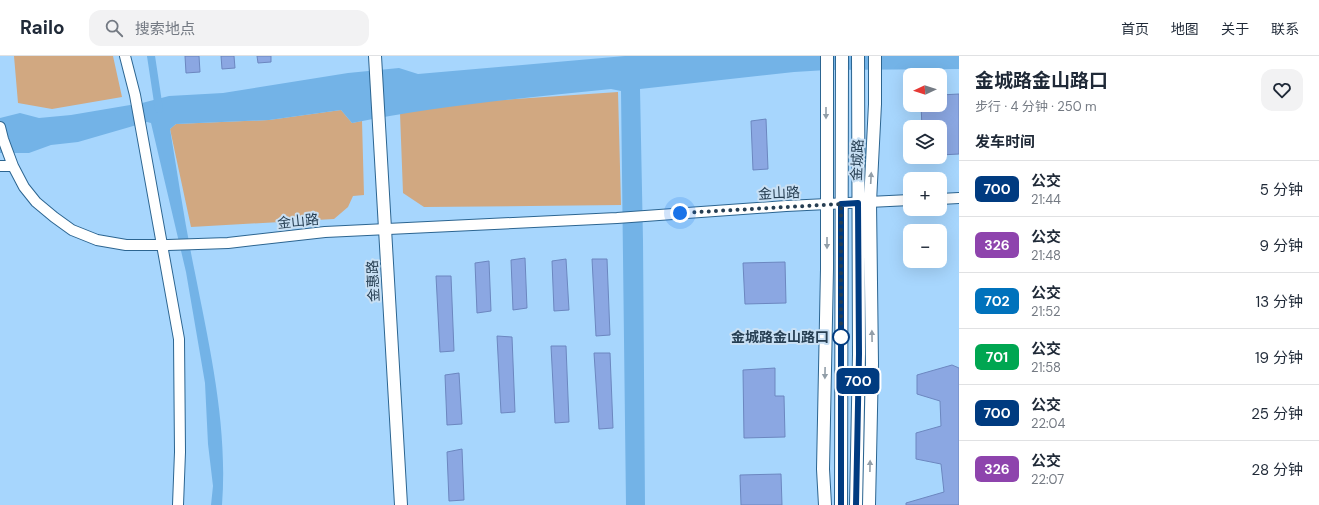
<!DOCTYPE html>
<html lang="zh">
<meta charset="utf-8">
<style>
:root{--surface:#fff;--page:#f2f2f3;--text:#1f2937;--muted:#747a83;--line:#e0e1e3}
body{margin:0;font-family:"DM Sans","Noto Sans SC",sans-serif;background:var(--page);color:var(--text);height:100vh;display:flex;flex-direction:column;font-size:15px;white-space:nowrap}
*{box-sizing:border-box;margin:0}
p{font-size:13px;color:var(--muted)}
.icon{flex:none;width:22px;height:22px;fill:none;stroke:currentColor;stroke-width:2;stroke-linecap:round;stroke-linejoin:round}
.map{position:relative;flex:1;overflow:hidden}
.details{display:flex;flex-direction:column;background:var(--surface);width:360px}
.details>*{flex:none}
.badge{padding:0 8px;border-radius:6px;font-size:14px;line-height:26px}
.needle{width:26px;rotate:266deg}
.buttons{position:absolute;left:903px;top:12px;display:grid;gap:8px}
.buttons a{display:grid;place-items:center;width:44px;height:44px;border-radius:8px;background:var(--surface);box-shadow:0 4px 16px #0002;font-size:20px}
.you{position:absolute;width:20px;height:20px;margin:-10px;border:3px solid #fff;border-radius:50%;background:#1a73e8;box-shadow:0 0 0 6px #1a73e833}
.map>.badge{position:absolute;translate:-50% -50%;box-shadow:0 0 0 2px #fff}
h2{padding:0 16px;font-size:15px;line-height:36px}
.round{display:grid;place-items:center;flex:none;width:42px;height:42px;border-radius:12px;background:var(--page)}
.summary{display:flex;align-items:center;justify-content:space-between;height:68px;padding:0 16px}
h1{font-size:19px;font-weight:700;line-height:30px}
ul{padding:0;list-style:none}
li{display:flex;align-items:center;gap:12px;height:56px;padding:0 16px;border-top:1px solid var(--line)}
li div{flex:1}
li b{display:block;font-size:15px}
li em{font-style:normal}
li .badge{min-width:44px;font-weight:700;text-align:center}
header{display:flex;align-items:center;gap:24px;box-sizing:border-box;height:56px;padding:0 20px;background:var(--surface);border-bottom:1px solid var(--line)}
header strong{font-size:19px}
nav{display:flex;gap:22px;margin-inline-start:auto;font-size:14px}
.search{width:280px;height:36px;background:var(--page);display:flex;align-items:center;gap:10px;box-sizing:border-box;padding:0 14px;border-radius:12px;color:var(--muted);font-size:15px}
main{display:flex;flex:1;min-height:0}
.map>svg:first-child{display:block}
</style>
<header>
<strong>Railo</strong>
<div class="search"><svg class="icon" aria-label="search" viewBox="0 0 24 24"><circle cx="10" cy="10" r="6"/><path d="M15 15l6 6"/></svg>搜索地点</div>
<nav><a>首页</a><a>地图</a><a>关于</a><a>联系</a></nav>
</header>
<main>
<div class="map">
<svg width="959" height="449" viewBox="0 0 959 449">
<rect width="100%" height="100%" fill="#a7d6fd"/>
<path fill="#d1a881" d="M 14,0 L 113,0 L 122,41 L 52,53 L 18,47 Z
M 618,36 L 621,149 L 424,151 L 403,137 L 400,57 L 487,45 Z
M 341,54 L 352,67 L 362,65 L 364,139 L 353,140 L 348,151 L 334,163 L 191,171 L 170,73 L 176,68 L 269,64 Z"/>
<path fill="#73b3e7" d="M 625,0 L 959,0 L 959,13 L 827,14 L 794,16 L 640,33 L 643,185 L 645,449 L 626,449 L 621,35 L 611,33 C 524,42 437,50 352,67 L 341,54 L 269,64 L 176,68 L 170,73 C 178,121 185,169 195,217 C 210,293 228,371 222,449 L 211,449 L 213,430 L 208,388 L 205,327 L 186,216 L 151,67 L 147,66 L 78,86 L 51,89 L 29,97 L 0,97 L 0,62 L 20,57 L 39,62 L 71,59 L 142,47 L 169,40 L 223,37 L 348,17 L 399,12 L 418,18 Z"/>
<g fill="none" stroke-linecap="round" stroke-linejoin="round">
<path stroke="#73b3e7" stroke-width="8" d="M 151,0 L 159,53"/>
</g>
<path fill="#8ba7e2" stroke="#6c87c0" d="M 185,0 L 199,0 L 200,16 L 186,17 Z
M 221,0 L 234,0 L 235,12 L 222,13 Z
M 257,0 L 271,0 L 271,6 L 258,7 Z
M 959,38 L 959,98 L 940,99 L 940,71 L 922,71 L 921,49 L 940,49 L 940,39 Z
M 766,63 L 768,113 L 753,114 L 751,65 Z
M 525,202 L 527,252 L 513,254 L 511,204 Z
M 566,203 L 569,254 L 554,255 L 552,205 Z
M 592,203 L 607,203 L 610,279 L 596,280 Z
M 489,205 L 491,255 L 477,257 L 475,207 Z
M 785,206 L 786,247 L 745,248 L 743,207 Z
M 436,220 L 451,220 L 454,295 L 440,296 Z
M 497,280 L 512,281 L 515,356 L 501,357 Z
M 551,290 L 566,290 L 569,366 L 555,367 Z
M 594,297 L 610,297 L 613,372 L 599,373 Z
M 952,309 L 959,312 L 959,449 L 906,449 L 906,447 L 944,436 L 941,408 L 916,403 L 916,377 L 941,370 L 940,345 L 917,338 L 917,319 Z
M 775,312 L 775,340 L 784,340 L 785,381 L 744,382 L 743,314 Z
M 459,317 L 462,368 L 447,369 L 445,319 Z
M 462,393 L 464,444 L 449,445 L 447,396 Z
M 781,418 L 782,449 L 741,449 L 740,419 Z"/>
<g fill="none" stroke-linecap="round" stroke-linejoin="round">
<defs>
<path id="minor" d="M 125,0 L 135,39 L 179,283 L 180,396 L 178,449
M 0,71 L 3,83 L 13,110 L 24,131 L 36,146 L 54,161 L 72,174 L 97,184 L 126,189 L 168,189 L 228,187 L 325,176 L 617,162 L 786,150 L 910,144
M 0,110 L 13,110
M 940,143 L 959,142"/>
<path id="major" d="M 375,0 L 401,449
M 825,449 L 823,413 L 827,213 L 827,0
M 841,449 L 842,0
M 856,449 L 859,298 L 858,0
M 869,449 L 872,307 L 870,146 L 875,48 L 875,0"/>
</defs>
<use href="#minor" stroke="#2c6591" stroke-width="12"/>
<use href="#major" stroke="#2c6591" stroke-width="14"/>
<use href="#minor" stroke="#fff" stroke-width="10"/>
<use href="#major" stroke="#fff" stroke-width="12"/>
</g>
<defs><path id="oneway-solid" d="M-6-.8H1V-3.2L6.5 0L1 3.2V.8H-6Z"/></defs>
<g fill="#929ea8">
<use href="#oneway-solid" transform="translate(826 57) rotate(90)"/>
<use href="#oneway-solid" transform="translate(871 122) rotate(-87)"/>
<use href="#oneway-solid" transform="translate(827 187) rotate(90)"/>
<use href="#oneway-solid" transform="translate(872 280) rotate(-91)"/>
<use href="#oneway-solid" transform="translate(825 317) rotate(91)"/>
<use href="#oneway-solid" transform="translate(870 410) rotate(-89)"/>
</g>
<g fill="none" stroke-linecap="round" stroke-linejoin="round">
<defs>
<path id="line" d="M 841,449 L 841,148 L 858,147 L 859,298 L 856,449"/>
</defs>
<use href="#line" stroke="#fff" stroke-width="9"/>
<use href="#line" stroke="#003b80" stroke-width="6"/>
<path stroke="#263e52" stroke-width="4" stroke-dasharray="0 7.2" d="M 680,157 L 841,148 L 841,282 L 841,281"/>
</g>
<circle fill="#fff" stroke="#003b80" stroke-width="2" cx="841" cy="281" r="8"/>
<g text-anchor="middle" stroke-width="4" stroke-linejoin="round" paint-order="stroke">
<g font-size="14" fill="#263e52" stroke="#c9e0f4">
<text transform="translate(857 104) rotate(-87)" y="5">金城路</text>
<text transform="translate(779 137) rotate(-3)" y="5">金山路</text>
<text transform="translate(298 165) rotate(-6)" y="5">金山路</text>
<text transform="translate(373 225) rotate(-93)" y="5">金惠路</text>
</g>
<g font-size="14" font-weight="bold" fill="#263e52" stroke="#c9e0f4" text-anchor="end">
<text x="829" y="286">金城路金山路口</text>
</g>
</g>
</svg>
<div class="buttons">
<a><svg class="needle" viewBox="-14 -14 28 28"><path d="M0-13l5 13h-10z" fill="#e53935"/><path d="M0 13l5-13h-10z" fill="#747a83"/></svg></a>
<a><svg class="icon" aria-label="layers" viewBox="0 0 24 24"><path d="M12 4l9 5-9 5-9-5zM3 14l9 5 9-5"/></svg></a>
<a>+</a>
<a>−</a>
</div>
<div class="you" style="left:680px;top:157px"></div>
<b class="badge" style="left:858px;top:325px;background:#003b80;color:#fff">700</b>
</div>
<section class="details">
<div class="summary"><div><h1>金城路金山路口</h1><p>步行 · 4 分钟 · 250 m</p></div><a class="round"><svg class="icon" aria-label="heart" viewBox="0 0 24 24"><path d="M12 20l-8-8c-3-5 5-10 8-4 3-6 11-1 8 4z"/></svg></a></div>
<h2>发车时间</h2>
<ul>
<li><span class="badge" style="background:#003b80;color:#fff">700</span><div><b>公交</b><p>21:44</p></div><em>5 分钟</em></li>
<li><span class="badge" style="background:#8e44ad;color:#fff">326</span><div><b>公交</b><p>21:48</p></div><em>9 分钟</em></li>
<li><span class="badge" style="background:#0072bc;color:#fff">702</span><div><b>公交</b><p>21:52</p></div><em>13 分钟</em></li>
<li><span class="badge" style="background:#00a651;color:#fff">701</span><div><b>公交</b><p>21:58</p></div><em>19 分钟</em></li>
<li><span class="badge" style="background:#003b80;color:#fff">700</span><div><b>公交</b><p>22:04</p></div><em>25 分钟</em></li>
<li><span class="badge" style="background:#8e44ad;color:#fff">326</span><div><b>公交</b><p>22:07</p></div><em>28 分钟</em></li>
</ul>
</section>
</main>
